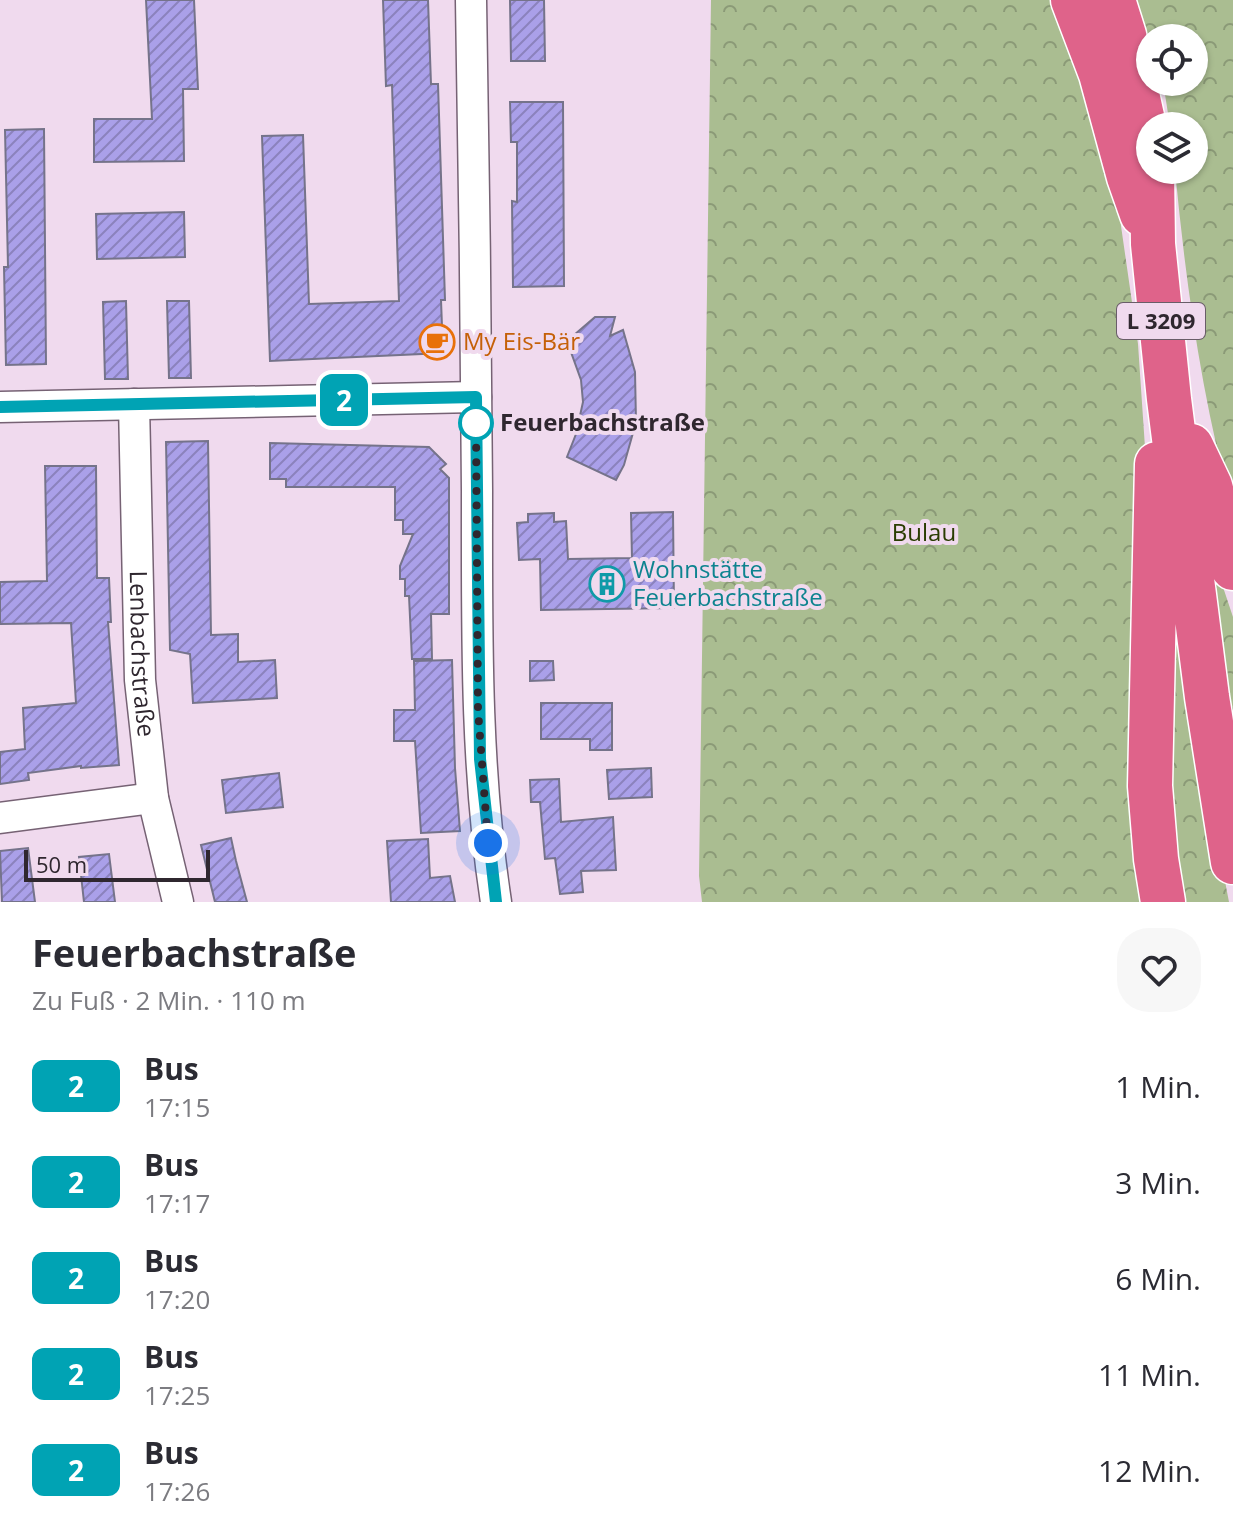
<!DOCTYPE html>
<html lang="de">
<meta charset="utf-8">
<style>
:root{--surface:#fff;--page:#f7f7f7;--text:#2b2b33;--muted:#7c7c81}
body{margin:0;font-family:"Open Sans",sans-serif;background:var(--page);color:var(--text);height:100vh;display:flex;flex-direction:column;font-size:30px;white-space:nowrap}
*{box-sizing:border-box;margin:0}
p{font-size:26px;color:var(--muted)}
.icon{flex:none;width:44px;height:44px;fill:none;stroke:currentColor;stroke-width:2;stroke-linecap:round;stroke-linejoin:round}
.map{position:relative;height:902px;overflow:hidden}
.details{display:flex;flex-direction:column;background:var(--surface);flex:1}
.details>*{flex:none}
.badge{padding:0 16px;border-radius:12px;font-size:28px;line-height:52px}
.controls{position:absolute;left:1136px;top:24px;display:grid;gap:16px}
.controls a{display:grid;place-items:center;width:72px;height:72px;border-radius:50%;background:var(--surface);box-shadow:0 2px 6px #0004;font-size:40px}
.scale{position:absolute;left:24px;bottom:20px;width:186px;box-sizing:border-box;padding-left:8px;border:4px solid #2f272f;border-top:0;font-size:22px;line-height:28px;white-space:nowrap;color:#2f272f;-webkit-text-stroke:6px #f0daee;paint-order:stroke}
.you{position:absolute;width:40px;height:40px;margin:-20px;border:6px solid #fff;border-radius:50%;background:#1a73e8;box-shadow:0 0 0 12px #1a73e833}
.map>.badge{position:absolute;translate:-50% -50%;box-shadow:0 0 0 4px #fff}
.round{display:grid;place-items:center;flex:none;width:84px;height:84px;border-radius:32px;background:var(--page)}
.overview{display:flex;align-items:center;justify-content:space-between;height:136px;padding:0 32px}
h1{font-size:38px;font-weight:700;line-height:60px}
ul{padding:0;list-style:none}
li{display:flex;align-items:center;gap:24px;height:96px;padding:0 32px}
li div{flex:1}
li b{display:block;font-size:30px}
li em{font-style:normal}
li .badge{min-width:88px;font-weight:700;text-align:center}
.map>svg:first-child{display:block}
</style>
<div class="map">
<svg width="1233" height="902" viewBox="0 0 1233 902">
<defs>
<pattern id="forest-crowns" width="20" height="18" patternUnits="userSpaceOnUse" patternTransform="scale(2)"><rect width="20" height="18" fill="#aabd91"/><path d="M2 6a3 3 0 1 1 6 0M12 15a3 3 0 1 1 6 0" fill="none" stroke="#8b9a77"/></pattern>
<pattern id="building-hatch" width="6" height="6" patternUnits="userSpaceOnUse" patternTransform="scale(2)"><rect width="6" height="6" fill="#aaa0e9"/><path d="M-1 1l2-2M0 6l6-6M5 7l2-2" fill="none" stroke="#8b82bd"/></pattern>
</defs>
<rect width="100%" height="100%" fill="#f0daee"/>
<path fill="url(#forest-crowns)" d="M 711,0 L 1056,0 L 1118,205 L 1138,344 L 1147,477 L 1152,902 L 702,902 L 699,876 Z
M 1136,0 L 1233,0 L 1233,512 C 1202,399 1186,286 1175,170 L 1194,170 L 1194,126 L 1170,126 L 1163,82 L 1194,82 L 1194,38 L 1150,38 L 1150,42 Z
M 1171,529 L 1190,699 L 1229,902 L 1170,902 Z
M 1212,554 L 1233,617 L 1233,733 L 1208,564 Z"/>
<path fill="url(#building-hatch)" stroke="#75738a" stroke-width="2" d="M 146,0 L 194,0 L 198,89 L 183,89 L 184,161 L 94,162 L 94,119 L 152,119 Z
M 383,0 L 428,0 L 431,84 L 438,84 L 445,300 L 441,300 L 443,353 L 270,361 L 262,136 L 303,135 L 309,304 L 399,301 L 392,85 L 386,86 Z
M 510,0 L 544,0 L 545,61 L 511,61 Z
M 510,102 L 563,102 L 564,286 L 513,287 L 512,201 L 517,202 L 517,142 L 511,142 Z
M 44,129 L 46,364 L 6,365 L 4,267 L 8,267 L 5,130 Z
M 184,212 L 185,257 L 97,259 L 96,214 Z
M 126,301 L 128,379 L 105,379 L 103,302 Z
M 167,301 L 189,301 L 191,378 L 169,378 Z
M 595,317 L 615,317 L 610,336 L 623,330 L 635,372 L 636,422 L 624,465 L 616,480 L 567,457 L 576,434 L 583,402 L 581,380 L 567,341 Z
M 208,441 L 211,635 L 238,634 L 238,662 L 275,660 L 277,698 L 193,703 L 190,654 L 170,650 L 166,442 Z
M 270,443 L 429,447 L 446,464 L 440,469 L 449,478 L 449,614 L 431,614 L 432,659 L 412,659 L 409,596 L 405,596 L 405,579 L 400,579 L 400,566 L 413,534 L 403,534 L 403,520 L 395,520 L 395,487 L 286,487 L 286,479 L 270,479 Z
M 45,466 L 96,466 L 97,578 L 109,578 L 111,622 L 108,622 L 119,765 L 81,768 L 81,766 L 28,773 L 29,780 L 0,784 L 0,752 L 25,749 L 23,708 L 76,703 L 71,623 L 0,624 L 0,582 L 47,581 Z
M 673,512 L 674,608 L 541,610 L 540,559 L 519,560 L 517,523 L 528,522 L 528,514 L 554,513 L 554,522 L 566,521 L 568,559 L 632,558 L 631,513 Z
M 452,660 L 455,768 L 460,831 L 421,833 L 415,741 L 394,741 L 394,710 L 415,710 L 414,661 Z
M 530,661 L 553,661 L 554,680 L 530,681 Z
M 541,703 L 612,703 L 612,750 L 590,750 L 590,739 L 541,739 Z
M 651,768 L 652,797 L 609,799 L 607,770 Z
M 279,773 L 283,807 L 226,813 L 222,780 Z
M 559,779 L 561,822 L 613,817 L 616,870 L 581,871 L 583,892 L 560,894 L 555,858 L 545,859 L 540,802 L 531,802 L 530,780 Z
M 231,838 L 236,861 L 247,902 L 215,902 L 201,845 Z
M 428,839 L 430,878 L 450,876 L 455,902 L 391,902 L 387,841 Z
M 28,848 L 35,902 L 2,902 L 0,851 Z
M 109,854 L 115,902 L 84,902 L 79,857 Z"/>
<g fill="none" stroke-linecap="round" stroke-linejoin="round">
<defs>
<g id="minor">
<path d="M 471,0 C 474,164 476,327 477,491 C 477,628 475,766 496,902"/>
<path id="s1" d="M 134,404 L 140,680 L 153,798 L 178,902"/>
<path d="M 0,407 L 476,397"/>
<path d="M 0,818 L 153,798"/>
</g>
<path id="highway" d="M 1073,0 L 1101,74 L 1129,177 L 1142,214
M 1113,0 L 1124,35 L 1147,139
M 1152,170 L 1153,244 L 1169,399 L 1207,697 L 1233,862
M 1191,446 L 1210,486 L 1233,568
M 1157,464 L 1150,786 L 1156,859 L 1163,902"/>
</defs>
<use href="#minor" stroke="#766274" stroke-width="33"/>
<use href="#highway" stroke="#fff" stroke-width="47"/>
<use href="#minor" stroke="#fff" stroke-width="30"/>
<use href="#highway" stroke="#df638a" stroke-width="44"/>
</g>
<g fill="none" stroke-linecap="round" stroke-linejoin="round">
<defs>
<path id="line" d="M 0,407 L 476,397 L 480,759 L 496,902"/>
</defs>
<use href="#line" stroke="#fff" stroke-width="18"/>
<use href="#line" stroke="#00a3b4" stroke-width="12"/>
<path stroke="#2f272f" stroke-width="8" stroke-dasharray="0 14.4" d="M 476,423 L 476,421 L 478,710 L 488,843"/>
</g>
<defs>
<symbol id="cafe-ring" viewBox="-11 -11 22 22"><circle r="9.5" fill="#f0daee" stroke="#e8710a" stroke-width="1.5"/><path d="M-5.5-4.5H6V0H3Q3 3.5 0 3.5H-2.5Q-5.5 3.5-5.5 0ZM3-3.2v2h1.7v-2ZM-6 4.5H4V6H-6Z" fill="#e8710a"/></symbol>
<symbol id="building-ring" viewBox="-11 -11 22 22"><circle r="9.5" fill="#f0daee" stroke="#0f9aa8" stroke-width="1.5"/><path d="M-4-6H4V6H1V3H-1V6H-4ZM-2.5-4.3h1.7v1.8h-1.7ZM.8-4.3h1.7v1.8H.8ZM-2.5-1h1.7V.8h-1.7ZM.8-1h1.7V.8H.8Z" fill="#0f9aa8"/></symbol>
</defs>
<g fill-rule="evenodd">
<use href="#cafe-ring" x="417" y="322" width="40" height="40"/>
<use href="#building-ring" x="587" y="564" width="40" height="40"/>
</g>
<circle fill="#fff" stroke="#00a3b4" stroke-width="4" cx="476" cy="423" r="16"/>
<g text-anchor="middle" stroke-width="8" stroke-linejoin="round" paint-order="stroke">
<rect fill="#f0daee" stroke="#695d68" stroke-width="2" x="1117" y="303" width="88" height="36" rx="6"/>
<g font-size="22" font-weight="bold" fill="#2f272f">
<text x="1161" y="329">L 3209</text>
</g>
<g font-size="24" fill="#c56008" stroke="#f0daee" text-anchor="start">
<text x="463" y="350">My Eis-Bär</text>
</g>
<g font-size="24" font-weight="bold" fill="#2f272f" stroke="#f0daee" text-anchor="start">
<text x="500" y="431">Feuerbachstraße</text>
</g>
<g font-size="24" fill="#2a3c02" stroke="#f0daee">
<text x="924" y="541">Bulau</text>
</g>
<g font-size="24" fill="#0d838f" stroke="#f0daee" text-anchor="start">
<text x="633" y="578">Wohnstätte<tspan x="633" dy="28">Feuerbachstraße</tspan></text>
</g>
<g font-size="24" fill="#2f272f" stroke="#f0daee">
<text dy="8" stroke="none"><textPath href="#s1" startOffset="250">Lenbachstraße</textPath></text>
</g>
</g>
</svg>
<div class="controls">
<a><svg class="icon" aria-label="locate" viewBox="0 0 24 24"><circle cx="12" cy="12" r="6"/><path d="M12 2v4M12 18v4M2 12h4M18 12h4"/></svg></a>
<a><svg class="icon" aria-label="layers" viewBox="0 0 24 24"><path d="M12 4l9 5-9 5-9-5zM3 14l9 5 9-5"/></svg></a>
</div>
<div class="scale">50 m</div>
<div class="you" style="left:488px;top:843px"></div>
<b class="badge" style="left:344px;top:400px;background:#00a3b4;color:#fff">2</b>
</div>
<section class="details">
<div class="overview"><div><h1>Feuerbachstraße</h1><p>Zu Fuß · 2 Min. · 110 m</p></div><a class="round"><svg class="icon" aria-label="heart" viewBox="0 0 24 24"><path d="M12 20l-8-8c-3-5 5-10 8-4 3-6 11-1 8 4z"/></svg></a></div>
<ul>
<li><span class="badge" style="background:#00a3b4;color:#fff">2</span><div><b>Bus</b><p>17:15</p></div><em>1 Min.</em></li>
<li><span class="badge" style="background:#00a3b4;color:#fff">2</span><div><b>Bus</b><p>17:17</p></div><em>3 Min.</em></li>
<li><span class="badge" style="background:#00a3b4;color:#fff">2</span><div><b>Bus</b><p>17:20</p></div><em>6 Min.</em></li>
<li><span class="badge" style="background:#00a3b4;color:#fff">2</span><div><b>Bus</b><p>17:25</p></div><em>11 Min.</em></li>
<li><span class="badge" style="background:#00a3b4;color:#fff">2</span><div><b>Bus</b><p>17:26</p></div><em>12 Min.</em></li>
</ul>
</section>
